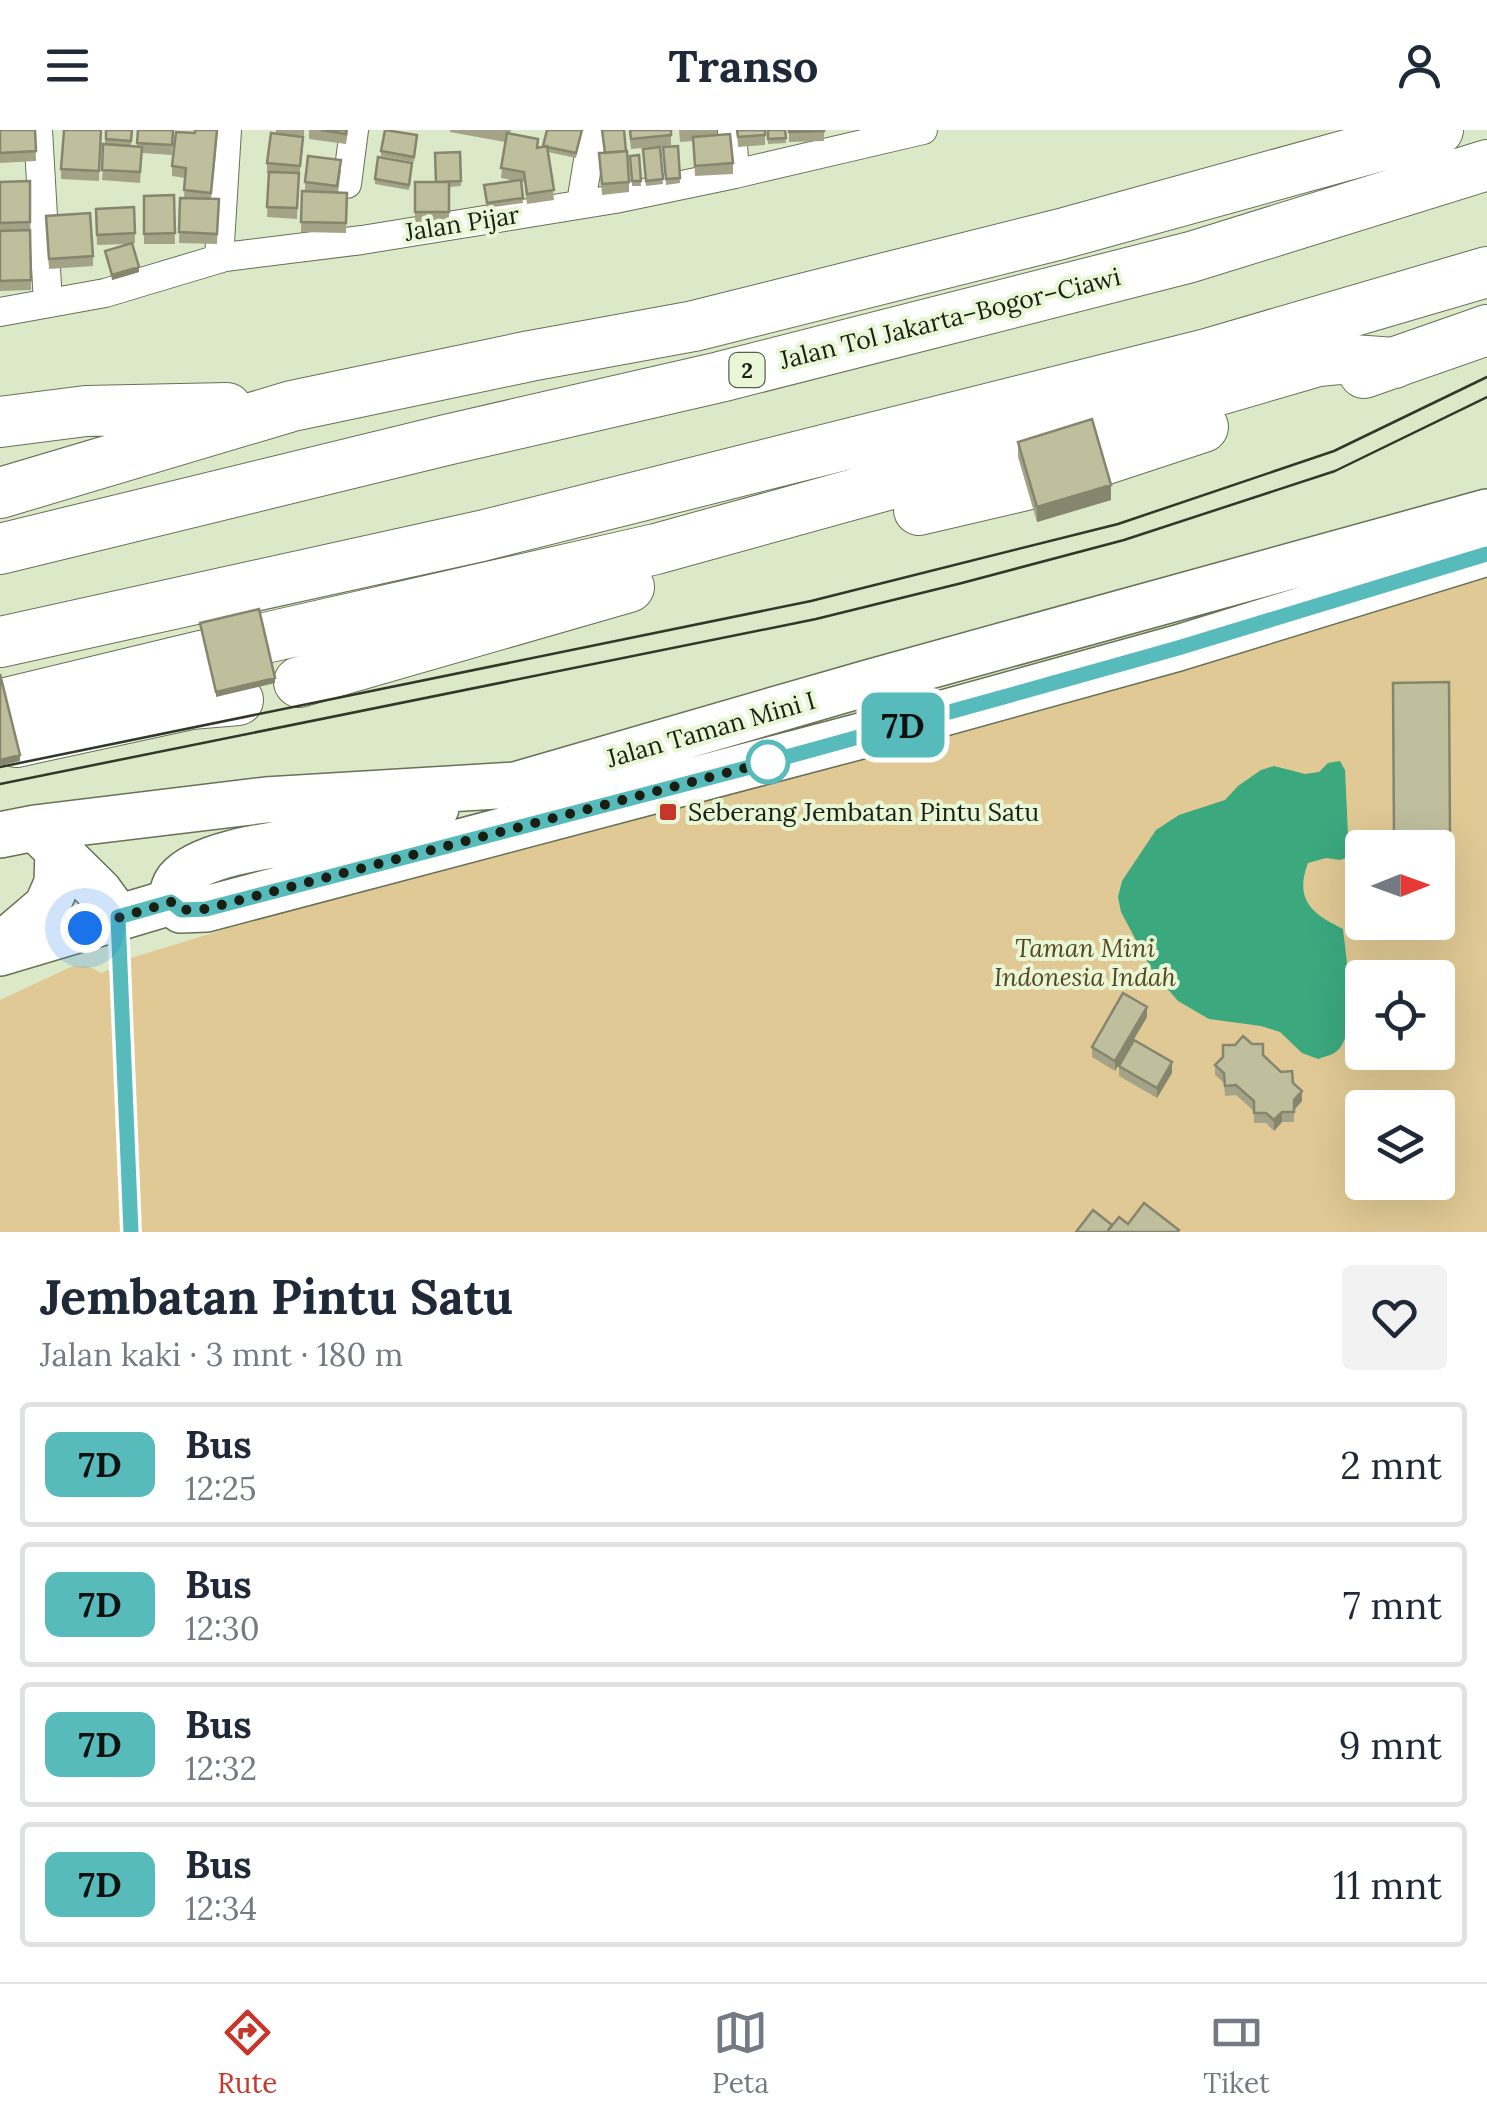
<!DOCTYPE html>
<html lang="id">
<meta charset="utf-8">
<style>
:root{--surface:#fff;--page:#f2f2f3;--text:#1f2937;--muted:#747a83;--line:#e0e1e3;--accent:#c4372a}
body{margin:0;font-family:Lora,serif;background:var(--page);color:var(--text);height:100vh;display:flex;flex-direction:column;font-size:38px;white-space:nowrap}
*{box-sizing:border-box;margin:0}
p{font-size:32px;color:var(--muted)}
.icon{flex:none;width:55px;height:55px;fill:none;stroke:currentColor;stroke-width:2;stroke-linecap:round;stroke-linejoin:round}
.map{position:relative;height:1102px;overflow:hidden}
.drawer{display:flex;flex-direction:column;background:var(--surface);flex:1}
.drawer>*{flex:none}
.badge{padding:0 20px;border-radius:15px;font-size:35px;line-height:65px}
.needle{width:65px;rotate:89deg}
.buttons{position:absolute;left:1345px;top:700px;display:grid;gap:20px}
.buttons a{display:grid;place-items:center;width:110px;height:110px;border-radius:10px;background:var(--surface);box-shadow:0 10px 40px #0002;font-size:50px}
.you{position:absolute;width:50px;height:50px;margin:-25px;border:8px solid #fff;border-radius:50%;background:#1a73e8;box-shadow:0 0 0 15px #1a73e833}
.map>.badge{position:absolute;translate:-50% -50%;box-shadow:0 0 0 5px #fff}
.round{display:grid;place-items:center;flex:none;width:105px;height:105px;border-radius:10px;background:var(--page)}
.headline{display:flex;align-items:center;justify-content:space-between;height:170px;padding:0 40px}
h1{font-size:48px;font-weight:700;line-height:75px}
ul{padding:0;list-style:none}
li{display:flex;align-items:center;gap:30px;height:125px;margin:0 20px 15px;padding:0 20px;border:5px solid var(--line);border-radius:10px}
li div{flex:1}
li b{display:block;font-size:38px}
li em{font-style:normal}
li .badge{min-width:110px;font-weight:700;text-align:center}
header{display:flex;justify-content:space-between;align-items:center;height:130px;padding:0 40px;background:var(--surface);font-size:45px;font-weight:700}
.tab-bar{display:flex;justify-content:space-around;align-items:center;height:140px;border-top:2px solid var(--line);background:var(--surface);font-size:28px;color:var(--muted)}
.tab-bar a{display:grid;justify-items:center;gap:5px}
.tab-bar .on{color:var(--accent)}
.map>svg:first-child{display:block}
</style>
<header><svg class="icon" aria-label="menu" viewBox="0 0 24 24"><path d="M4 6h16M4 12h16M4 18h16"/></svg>Transo<svg class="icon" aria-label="person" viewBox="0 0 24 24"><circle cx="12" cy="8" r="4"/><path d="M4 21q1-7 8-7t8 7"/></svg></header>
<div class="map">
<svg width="1487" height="1102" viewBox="0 0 1487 1102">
<rect width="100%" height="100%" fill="#dce9c9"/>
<path fill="#e0c994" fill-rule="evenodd" d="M 1487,432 L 1487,1102 L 0,1102 L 0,870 L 73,836 L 89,837 L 102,843 L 131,828 L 481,721 ZM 1362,718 L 1438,718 L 1438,792 L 1362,792 ZM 1362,848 L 1438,848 L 1438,922 L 1362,922 ZM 1362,978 L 1438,978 L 1438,1052 L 1362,1052 Z"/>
<path fill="#3ba87e" d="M 1340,631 L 1345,640 L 1349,727 L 1340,730 L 1326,728 L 1308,733 C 1294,770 1312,784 1343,799 C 1346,827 1358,898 1339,919 C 1334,925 1326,926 1318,929 L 1302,923 L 1280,902 L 1261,896 L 1209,889 L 1178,871 L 1153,842 L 1121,782 L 1118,767 L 1122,751 L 1156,700 L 1179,685 L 1225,670 L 1238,656 L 1261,640 L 1274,636 L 1305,644 L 1319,642 L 1328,633 Z"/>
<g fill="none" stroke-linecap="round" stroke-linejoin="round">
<defs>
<path id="minor" d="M 38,0 L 48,173
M 732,0 L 735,44
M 347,54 L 354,0
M 581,73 L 593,0
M 219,129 L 227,0
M 0,182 L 105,163 L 225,127 L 362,110 L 615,69 L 735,44 L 923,0"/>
<path id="primary" d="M 35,698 L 99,761 L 118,787
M 0,705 L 35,698 L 266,670 L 515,655 L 871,552 L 1487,382
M 171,772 L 181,780 L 206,779 L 857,607 L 1178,518 L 1487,423
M 171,772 C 172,764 173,757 178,750 C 206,716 312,712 354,702 C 382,696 409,686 436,678
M 0,816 L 47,776 L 57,753 L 58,720
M 0,823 L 171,772"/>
<path id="motorway" d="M 1364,243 L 1487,200
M 0,292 L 86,281 L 227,278
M 1100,331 L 1203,297
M 0,363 L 292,276 L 530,226 L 694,196 L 1061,104 L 1438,0
M 919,380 L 1026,355
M 0,419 L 446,310 L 720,247 L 1191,127 L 1487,35
M 265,508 L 656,419 L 988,327 L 1318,231 L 1339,229 L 1394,233
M 0,512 L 481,406 L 1207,224 L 1487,142
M 299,552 L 629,457
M 6,573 L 205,525
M 16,612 L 191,574 L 238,570"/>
</defs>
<use href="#minor" stroke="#667155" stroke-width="30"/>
<use href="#primary" stroke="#667155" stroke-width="48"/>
<use href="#motorway" stroke="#667155" stroke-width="52"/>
<use href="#minor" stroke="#fff" stroke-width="28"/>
<use href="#primary" stroke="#fff" stroke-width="45"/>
<use href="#motorway" stroke="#fff" stroke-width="50"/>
<path stroke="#313729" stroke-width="2.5" d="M 0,637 L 811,471 L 1118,394 L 1334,321 L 1487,247
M 0,654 L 816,489 L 962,453 L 1124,410 L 1335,341 L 1487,267"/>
</g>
<path fill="#a4a387" d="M 0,0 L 35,0 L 36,31 L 0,33 Z
M 101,0 L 99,51 L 61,49 L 61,39 Z
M 106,0 L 132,0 L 131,16 L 137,17 L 138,0 L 174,0 L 172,25 L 142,23 L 140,53 L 102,50 Z
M 195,0 L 218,0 L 211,69 L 219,69 L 217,114 L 179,113 L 180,68 L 184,68 L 185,48 L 172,46 L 172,36 L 195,3 Z
M 276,0 L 304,0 L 304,6 L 276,4 Z
M 309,0 L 348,0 L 346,14 L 309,9 Z
M 450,0 L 511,0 L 510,4 L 538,17 L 543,17 L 547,0 L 584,0 L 582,1 L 576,28 L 548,22 L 554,70 L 527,74 L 524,52 L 521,52 L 523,73 L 487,78 L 484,55 L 516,51 L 501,48 L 505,12 L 450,2 Z
M 629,0 L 671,0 L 671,15 L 631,19 Z
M 679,0 L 717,0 L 717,5 L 733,33 L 733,44 L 695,46 L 693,11 L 680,12 Z
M 737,0 L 765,0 L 765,15 L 738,17 Z
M 767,0 L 785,0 L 786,13 L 768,14 Z
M 789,0 L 824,0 L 824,11 L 789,12 Z
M 417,10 L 414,32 L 381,26 L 381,21 Z
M 678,16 L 680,53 L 666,55 L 663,17 Z
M 660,17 L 663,54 L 646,56 L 643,19 Z
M 303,18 L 299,47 L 297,89 L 267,87 L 269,43 L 267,43 L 267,33 Z
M 460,22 L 461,56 L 449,57 L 449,92 L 415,92 L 415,52 L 435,52 Z
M 599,23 L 629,52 L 629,62 L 602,65 Z
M 639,25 L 641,56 L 632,56 L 630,26 Z
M 412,38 L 409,60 L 375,54 L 375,49 Z
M 341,40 L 338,63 L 347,63 L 346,103 L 301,102 L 302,61 L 305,62 L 305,52 Z
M 30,51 L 31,160 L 0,161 L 0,52 Z
M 174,65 L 175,114 L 144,114 L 144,66 Z
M 134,77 L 135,113 L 132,114 L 139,142 L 112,150 L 105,121 L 131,114 L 97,115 L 96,79 Z
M 46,96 L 93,126 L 93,136 L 49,139 Z
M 1018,312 L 1111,370 L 1037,392 L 1018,327 Z
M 1449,552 L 1450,719 L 1438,720 L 1438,718 L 1394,718 L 1393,553 Z
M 1147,887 L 1115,941 L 1092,927 L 1092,917 Z
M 1263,925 L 1302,971 L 1294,980 L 1294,992 L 1282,992 L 1274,1001 L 1266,993 L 1254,993 L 1254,981 L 1236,965 L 1225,966 L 1224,953 L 1215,945 L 1215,935 Z
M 1119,936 L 1172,943 L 1157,968 L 1119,946 Z"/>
<path fill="#86856e" d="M 139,137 L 139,142 L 112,150 L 112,145 Z
M 1111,355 L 1111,370 L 1037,392 L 1037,377 Z
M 275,548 L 275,553 L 216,567 L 216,562 Z
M 20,625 L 20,631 L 0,636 L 0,630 Z
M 1147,877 L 1147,887 L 1115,941 L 1115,931 Z
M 1172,932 L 1172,943 L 1157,968 L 1157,958 Z
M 1302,961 L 1302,971 L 1294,980 L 1294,970 Z
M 1282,982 L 1282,992 L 1274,1001 L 1274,990 Z"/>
<path fill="#bfbe9d" stroke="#86856e" stroke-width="2.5" d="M 0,0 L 35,0 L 36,21 L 0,23 Z
M 64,0 L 101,0 L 99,41 L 61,39 Z
M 106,0 L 132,0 L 131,11 L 106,9 Z
M 138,0 L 173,0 L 172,15 L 137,13 Z
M 195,0 L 217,0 L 211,63 L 184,60 L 186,38 L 172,36 L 176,2 L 195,3 Z
M 321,0 L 346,0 L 346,4 Z
M 385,0 L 417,5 L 414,27 L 381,21 Z
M 547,0 L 582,0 L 576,23 L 543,16 Z
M 602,0 L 624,0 L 626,21 L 605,23 Z
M 630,0 L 671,0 L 671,5 L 631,9 Z
M 737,0 L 765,0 L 765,5 L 738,7 Z
M 768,0 L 785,0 L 786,8 L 768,9 Z
M 789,0 L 824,0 L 824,1 L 789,2 Z
M 271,3 L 303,7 L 300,36 L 267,33 Z
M 507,3 L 538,9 L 537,18 L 547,16 L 554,60 L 527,64 L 524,42 L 501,38 Z
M 730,4 L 733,33 L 695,36 L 693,7 Z
M 103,14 L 142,17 L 140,42 L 102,40 Z
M 678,16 L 680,48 L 666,49 L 663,17 Z
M 660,17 L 663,49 L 646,51 L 643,19 Z
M 627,21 L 629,52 L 602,54 L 599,23 Z
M 460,22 L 461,51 L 436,52 L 435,23 Z
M 639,25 L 641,51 L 632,51 L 630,26 Z
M 308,26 L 341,30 L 337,56 L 305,52 Z
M 378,27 L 412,33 L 409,55 L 375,49 Z
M 269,42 L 299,43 L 297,78 L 267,77 Z
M 521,50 L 523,68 L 487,73 L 484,55 Z
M 30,51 L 30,92 L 0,93 L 0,52 Z
M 415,52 L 449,52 L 449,82 L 415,82 Z
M 302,61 L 347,63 L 346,93 L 301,92 Z
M 174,65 L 175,103 L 144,104 L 144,66 Z
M 180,68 L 219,69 L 217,104 L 179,102 Z
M 134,77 L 135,103 L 97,105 L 96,79 Z
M 90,83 L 93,126 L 49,129 L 46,86 Z
M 30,100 L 31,150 L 0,151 L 0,101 Z
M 132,113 L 139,137 L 112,145 L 105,121 Z
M 1092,289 L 1111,355 L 1037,377 L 1018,312 Z
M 259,479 L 275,548 L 216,562 L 200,493 Z
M 0,544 L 20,625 L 0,630 Z
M 1449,552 L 1450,705 L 1394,705 L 1393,553 Z
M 1123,863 L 1147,877 L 1115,931 L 1092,917 Z
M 1243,906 L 1252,914 L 1263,914 L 1263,925 L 1281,942 L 1292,941 L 1293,953 L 1302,961 L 1294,970 L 1294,982 L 1282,982 L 1274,990 L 1266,983 L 1254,983 L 1254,971 L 1236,955 L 1225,956 L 1224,943 L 1215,935 L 1223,927 L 1223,915 L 1235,915 Z
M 1134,910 L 1172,932 L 1157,958 L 1119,936 Z
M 1144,1073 L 1179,1100 L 1177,1102 L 1107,1102 L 1119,1087 L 1128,1094 Z
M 1093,1080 L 1112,1095 L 1107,1102 L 1076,1102 Z"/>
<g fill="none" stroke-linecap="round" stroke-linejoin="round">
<defs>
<path id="line" d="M 131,1102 L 118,787 L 171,772 L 181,780 L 206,779 L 739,640 L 1000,568 L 1178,518 L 1487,424"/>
</defs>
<use href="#line" stroke="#fff" stroke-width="22"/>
<use href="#line" stroke="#56bbba" stroke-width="15"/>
<path stroke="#1a1f13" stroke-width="10" stroke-dasharray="0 18" d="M 85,798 L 171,772 L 181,780 L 206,779 L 768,632"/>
</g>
<circle fill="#fff" stroke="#56bbba" stroke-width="5" cx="768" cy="632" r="20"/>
<rect fill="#c4372a" stroke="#e9f7d6" stroke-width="4" x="658" y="672" width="20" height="20" rx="5"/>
<g text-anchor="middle" stroke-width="8" stroke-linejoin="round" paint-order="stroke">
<rect fill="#e9f7d6" stroke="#58604e" stroke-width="2.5" x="729.5" y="223" width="35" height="34" rx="8"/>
<g font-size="22" font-weight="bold" fill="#1a1f13">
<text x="747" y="248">2</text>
</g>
<g font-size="25" fill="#1a1f13" stroke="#e9f7d6">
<text transform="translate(462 93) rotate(-9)" y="9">Jalan Pijar</text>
<text transform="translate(950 188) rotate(-14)" y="9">Jalan Tol Jakarta–Bogor–Ciawi</text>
<text transform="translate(711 599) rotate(-16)" y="9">Jalan Taman Mini I</text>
</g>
<g font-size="25" fill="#1a1f13" stroke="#e9f7d6" text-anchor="start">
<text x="688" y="691">Seberang Jembatan Pintu Satu</text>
</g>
<g font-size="25" font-style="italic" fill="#574721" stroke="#e9f7d6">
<text x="1085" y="827">Taman Mini<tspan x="1085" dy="29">Indonesia Indah</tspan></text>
</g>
</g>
</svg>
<div class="buttons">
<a><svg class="needle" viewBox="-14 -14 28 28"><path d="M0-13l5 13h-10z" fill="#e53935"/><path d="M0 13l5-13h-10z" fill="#747a83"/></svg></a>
<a><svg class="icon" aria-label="locate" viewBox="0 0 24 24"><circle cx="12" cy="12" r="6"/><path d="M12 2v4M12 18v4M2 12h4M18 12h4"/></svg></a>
<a><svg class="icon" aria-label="layers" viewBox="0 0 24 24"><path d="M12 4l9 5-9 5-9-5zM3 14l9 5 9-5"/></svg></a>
</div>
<div class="you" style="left:85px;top:798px"></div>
<b class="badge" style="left:903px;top:595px;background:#56bbba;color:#111">7D</b>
</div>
<section class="drawer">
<div class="headline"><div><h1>Jembatan Pintu Satu</h1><p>Jalan kaki · 3 mnt · 180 m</p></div><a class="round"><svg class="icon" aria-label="heart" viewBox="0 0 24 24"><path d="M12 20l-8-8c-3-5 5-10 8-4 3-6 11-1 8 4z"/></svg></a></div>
<ul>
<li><span class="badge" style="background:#56bbba;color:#111">7D</span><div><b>Bus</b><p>12:25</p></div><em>2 mnt</em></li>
<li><span class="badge" style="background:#56bbba;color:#111">7D</span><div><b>Bus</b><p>12:30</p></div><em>7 mnt</em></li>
<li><span class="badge" style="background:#56bbba;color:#111">7D</span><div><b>Bus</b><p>12:32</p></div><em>9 mnt</em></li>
<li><span class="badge" style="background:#56bbba;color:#111">7D</span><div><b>Bus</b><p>12:34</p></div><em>11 mnt</em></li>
</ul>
</section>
<nav class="tab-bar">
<a class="on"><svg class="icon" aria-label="directions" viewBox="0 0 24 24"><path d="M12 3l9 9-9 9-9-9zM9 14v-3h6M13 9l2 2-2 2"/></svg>Rute</a>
<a><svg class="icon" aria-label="map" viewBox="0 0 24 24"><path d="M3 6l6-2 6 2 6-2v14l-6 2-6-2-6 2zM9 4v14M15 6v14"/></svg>Peta</a>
<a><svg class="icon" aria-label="tickets" viewBox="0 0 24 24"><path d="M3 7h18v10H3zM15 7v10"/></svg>Tiket</a>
</nav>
